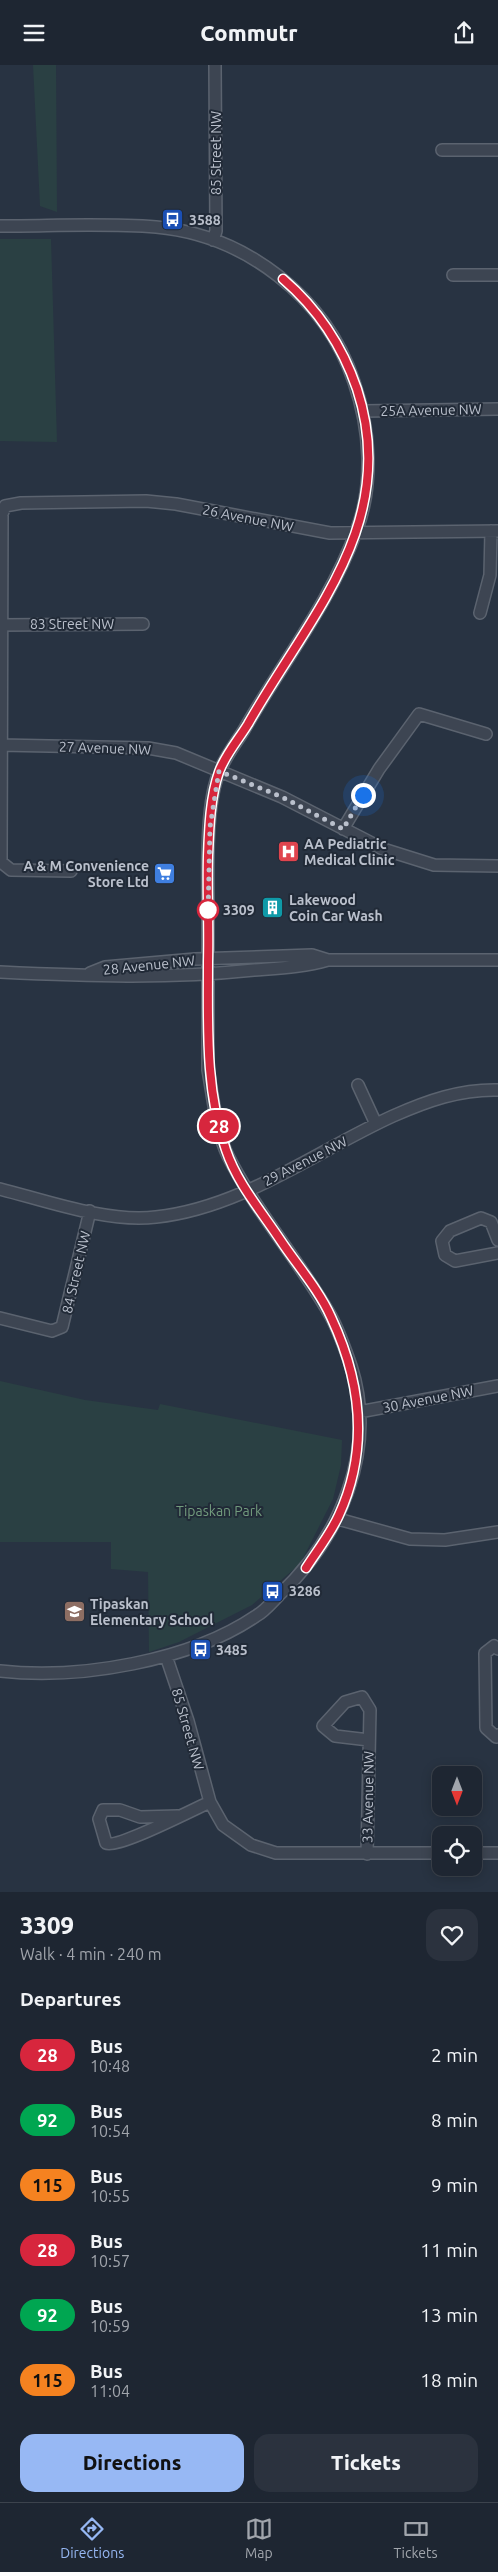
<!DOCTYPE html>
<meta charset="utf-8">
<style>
:root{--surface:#1e2632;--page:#2b323e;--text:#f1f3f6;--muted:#a1a5ac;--line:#3c434d;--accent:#97b8f4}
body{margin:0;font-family:Ubuntu,sans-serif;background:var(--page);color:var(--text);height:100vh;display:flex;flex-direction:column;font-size:19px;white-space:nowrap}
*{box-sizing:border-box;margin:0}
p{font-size:16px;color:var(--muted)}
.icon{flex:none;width:28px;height:28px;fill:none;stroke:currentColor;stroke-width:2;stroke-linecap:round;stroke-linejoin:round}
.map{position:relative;height:1827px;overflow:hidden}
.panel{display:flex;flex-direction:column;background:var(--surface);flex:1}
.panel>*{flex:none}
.badge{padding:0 10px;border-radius:16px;font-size:18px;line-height:32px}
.needle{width:32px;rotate:180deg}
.fabs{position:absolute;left:432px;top:1701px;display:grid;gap:10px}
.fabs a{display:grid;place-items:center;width:50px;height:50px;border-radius:10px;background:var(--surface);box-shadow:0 2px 12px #0003,0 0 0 1px var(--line);font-size:25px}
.you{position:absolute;width:25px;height:25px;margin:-12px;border:4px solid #fff;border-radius:50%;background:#1a73e8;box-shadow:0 0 0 8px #1a73e833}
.map>.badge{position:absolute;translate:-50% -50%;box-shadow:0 0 0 2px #fff}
h2{padding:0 20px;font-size:19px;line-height:45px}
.round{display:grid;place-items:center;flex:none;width:52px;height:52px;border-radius:15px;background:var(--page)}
.headline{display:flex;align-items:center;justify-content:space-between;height:85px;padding:0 20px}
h1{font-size:24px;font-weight:800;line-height:38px}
.button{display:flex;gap:10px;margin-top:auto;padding:10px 20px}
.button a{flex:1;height:58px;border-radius:15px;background:var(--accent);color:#111;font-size:20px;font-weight:800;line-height:58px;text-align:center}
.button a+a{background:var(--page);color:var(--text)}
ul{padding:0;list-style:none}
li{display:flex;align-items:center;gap:15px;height:65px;padding:0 20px}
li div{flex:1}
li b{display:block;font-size:19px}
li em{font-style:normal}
li .badge{min-width:55px;font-weight:700;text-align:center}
header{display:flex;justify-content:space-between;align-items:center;height:65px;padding:0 20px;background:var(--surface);font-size:22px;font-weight:800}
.tabs{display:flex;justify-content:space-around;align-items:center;height:70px;border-top:1px solid var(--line);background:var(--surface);font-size:14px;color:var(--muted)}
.tabs a{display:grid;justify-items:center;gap:2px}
.tabs .current{color:var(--accent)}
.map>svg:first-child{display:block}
</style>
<header><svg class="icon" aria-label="menu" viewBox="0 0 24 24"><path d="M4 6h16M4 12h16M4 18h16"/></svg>Commutr<svg class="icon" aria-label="share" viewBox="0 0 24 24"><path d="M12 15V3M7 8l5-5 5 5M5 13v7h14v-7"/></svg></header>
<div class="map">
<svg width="498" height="1827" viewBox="0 0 498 1827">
<rect width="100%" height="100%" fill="#283342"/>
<path fill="#2a4043" d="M 33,0 L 56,0 L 57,147 L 40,141 Z
M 0,174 L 51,174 L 57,377 L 0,376 Z
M 0,1316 L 85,1335 L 158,1345 L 160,1339 L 342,1375 L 341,1400 L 333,1434 L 300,1499 L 252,1540 L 179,1577 L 149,1587 L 148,1507 L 111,1504 L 111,1477 L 0,1477 Z"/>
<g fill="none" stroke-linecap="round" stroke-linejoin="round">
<defs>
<path id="minor" d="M 442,85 L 498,85
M 0,161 C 52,161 105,158 156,162 C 245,170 326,232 354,317 C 370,363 374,418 357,464 C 331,537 282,598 244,665 C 236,678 226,691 220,705 C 205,738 208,806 208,843 C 208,897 208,951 208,1005 C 213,1032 216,1066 228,1091 C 256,1147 298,1194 329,1248 C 338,1263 345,1284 351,1301 C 378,1385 340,1473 279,1530 C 272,1537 265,1546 256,1551 C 190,1596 79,1615 0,1606
M 213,175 L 216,166 L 215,0
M 453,210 L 498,210
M 364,346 L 498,344
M 480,548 L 490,510 L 491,466
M 1,560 L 143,559
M 0,680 L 148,683 L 176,688 L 282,732 L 383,784 L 434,800 L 498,801
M 343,764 L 379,704 L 419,649 L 486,669
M 71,806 L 11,805 L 1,797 L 2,449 L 5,441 L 21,438 L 146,436 L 176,439 L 330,468 L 498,466
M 0,907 C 85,911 169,914 254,905 C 279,903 304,902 328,895 L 498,895
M 90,908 L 105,902 L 195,894 L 312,890 L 328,895
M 358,1020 L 376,1059
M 0,1124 C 47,1136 108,1158 156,1152 C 242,1143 316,1086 393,1051 C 427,1036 460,1024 498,1025
M 498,1175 L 491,1157 L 481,1153 L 450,1166 L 442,1176 L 445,1190 L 455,1196 L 498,1188
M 0,1253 L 52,1266 L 62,1262 L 90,1146
M 359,1347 L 498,1321
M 338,1454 L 410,1474 L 445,1475 L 498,1467
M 498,1584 L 494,1581 L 485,1588 L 486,1663 L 496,1672 L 498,1670
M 166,1591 L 188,1656 L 210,1737 L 223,1760 L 251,1780 L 276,1788 L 441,1788
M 178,1751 L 140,1752 L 120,1745 L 103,1745 L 99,1754 L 106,1778 C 117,1784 194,1744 210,1737
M 474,1788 L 498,1788
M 367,1789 L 370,1645 L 362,1632 L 345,1637 L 323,1661 L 335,1671 L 369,1675"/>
</defs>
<use href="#minor" stroke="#5b636f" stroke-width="14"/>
<use href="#minor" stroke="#3d4552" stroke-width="11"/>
</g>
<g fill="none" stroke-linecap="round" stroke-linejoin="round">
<defs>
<path id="line" d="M 283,214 C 318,244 342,280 357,324 C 401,458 309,551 248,659 C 239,674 225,690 219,707 C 210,732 209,765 208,791 C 207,826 209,862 208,897 C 208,960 205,1025 226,1085 C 237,1118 262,1147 281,1176 C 297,1200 319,1225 331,1252 C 361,1316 369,1384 339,1450 C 331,1468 317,1486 306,1503"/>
</defs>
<use href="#line" stroke="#fff" stroke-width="11"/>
<use href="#line" stroke="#d7263d" stroke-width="8"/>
<path stroke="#bac0cc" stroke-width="5" stroke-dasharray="0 9" d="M 208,845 L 208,852 L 210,762 L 219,706 L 282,732 L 343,764 L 363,730"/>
</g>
<defs>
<symbol id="bus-square" viewBox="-11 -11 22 22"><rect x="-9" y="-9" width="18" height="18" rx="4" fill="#1a4fb4" stroke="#212a37"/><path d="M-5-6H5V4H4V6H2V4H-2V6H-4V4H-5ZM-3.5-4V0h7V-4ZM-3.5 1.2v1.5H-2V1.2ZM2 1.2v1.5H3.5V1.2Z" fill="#fff"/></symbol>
<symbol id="hospital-square" viewBox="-11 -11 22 22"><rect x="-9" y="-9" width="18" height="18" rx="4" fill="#e0444e" stroke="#212a37"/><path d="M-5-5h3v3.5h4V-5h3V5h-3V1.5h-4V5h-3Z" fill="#fff"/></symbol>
<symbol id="supermarket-square" viewBox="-11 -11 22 22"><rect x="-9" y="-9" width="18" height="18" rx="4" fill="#3f7fe0" stroke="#212a37"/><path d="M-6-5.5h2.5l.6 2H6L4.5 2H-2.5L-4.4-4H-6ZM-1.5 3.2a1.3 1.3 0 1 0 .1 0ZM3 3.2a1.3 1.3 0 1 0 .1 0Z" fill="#fff"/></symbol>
<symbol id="building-square" viewBox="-11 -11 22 22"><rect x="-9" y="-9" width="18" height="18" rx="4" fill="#0f9aa8" stroke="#212a37"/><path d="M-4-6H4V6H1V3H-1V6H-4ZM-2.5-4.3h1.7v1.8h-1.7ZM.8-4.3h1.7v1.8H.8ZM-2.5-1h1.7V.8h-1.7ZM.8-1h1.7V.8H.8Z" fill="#fff"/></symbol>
<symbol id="school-square" viewBox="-11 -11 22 22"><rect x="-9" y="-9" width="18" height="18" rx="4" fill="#8d6e63" stroke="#212a37"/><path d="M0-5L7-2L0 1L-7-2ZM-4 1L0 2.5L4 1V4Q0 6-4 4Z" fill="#fff"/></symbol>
</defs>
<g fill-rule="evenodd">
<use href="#bus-square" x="160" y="142" width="25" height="25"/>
<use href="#hospital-square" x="276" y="774" width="25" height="25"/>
<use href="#supermarket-square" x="152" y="796" width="25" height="25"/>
<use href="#building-square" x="260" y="830" width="25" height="25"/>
<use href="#bus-square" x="260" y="1514" width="25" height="25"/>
<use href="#school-square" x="62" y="1534" width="25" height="25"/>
<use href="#bus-square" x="188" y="1572" width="25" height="25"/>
</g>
<circle fill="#fff" stroke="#d7263d" stroke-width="2.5" cx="208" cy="845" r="10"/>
<g text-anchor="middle" stroke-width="4" stroke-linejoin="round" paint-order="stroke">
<g font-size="14" fill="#bac0cc" stroke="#212a37">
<text transform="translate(216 88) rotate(-90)" y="5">85 Street NW</text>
<text transform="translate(431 345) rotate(-1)" y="5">25A Avenue NW</text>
<text transform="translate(248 453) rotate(11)" y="5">26 Avenue NW</text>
<text x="72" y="564">83 Street NW</text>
<text transform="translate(105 683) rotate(2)" y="5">27 Avenue NW</text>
<text transform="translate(149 900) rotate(-6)" y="5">28 Avenue NW</text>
<text transform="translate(305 1096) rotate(-27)" y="5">29 Avenue NW</text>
<text transform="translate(76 1207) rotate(-77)" y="5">84 Street NW</text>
<text transform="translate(428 1334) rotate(-11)" y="5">30 Avenue NW</text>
<text transform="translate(188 1664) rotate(74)" y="5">85 Street NW</text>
<text transform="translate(368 1732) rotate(-89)" y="5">33 Avenue NW</text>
</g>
<g font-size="14" font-weight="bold" fill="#bac0cc" stroke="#212a37" text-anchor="start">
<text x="189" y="160">3588</text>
<text x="304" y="784">AA Pediatric<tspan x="304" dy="16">Medical Clinic</tspan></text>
<text x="149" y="806" text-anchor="end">A &amp; M Convenience<tspan x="149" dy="16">Store Ltd</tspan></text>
<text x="289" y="840">Lakewood<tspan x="289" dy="16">Coin Car Wash</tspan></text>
<text x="289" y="1531">3286</text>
<text x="90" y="1544">Tipaskan<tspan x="90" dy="16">Elementary School</tspan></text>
<text x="216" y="1590">3485</text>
</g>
<g font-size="14" font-weight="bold" fill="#bac0cc" stroke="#212a37" text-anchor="start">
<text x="223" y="850">3309</text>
</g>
<g font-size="14" fill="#729b7d" stroke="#212a37">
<text x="219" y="1451">Tipaskan Park</text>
</g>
</g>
</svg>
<div class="fabs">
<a><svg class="needle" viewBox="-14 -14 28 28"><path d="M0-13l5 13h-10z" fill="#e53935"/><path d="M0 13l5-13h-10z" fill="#a1a5ac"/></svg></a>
<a><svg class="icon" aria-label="locate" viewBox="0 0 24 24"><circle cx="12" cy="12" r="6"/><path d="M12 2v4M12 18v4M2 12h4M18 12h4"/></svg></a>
</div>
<div class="you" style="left:363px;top:730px"></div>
<b class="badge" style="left:219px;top:1061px;background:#d7263d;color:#fff">28</b>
</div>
<section class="panel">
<div class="headline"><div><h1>3309</h1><p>Walk · 4 min · 240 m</p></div><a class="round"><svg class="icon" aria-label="heart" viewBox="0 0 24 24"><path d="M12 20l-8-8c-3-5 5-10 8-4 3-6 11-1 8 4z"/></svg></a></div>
<h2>Departures</h2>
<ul>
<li><span class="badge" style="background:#d7263d;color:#fff">28</span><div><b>Bus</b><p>10:48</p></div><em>2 min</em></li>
<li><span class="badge" style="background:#00a651;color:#fff">92</span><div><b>Bus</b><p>10:54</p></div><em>8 min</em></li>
<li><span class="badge" style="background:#f58220;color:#111">115</span><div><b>Bus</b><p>10:55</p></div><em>9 min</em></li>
<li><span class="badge" style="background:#d7263d;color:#fff">28</span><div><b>Bus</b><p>10:57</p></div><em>11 min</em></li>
<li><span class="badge" style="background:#00a651;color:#fff">92</span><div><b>Bus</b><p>10:59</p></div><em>13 min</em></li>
<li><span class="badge" style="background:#f58220;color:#111">115</span><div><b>Bus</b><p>11:04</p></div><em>18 min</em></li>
</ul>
<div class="button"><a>Directions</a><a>Tickets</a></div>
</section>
<nav class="tabs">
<a class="current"><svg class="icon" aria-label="directions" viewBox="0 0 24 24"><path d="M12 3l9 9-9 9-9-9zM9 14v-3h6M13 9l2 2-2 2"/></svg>Directions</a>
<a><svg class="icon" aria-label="map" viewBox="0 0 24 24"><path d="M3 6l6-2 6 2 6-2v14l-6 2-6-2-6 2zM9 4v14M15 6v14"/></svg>Map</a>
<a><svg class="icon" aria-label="tickets" viewBox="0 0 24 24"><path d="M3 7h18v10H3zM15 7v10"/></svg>Tickets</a>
</nav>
